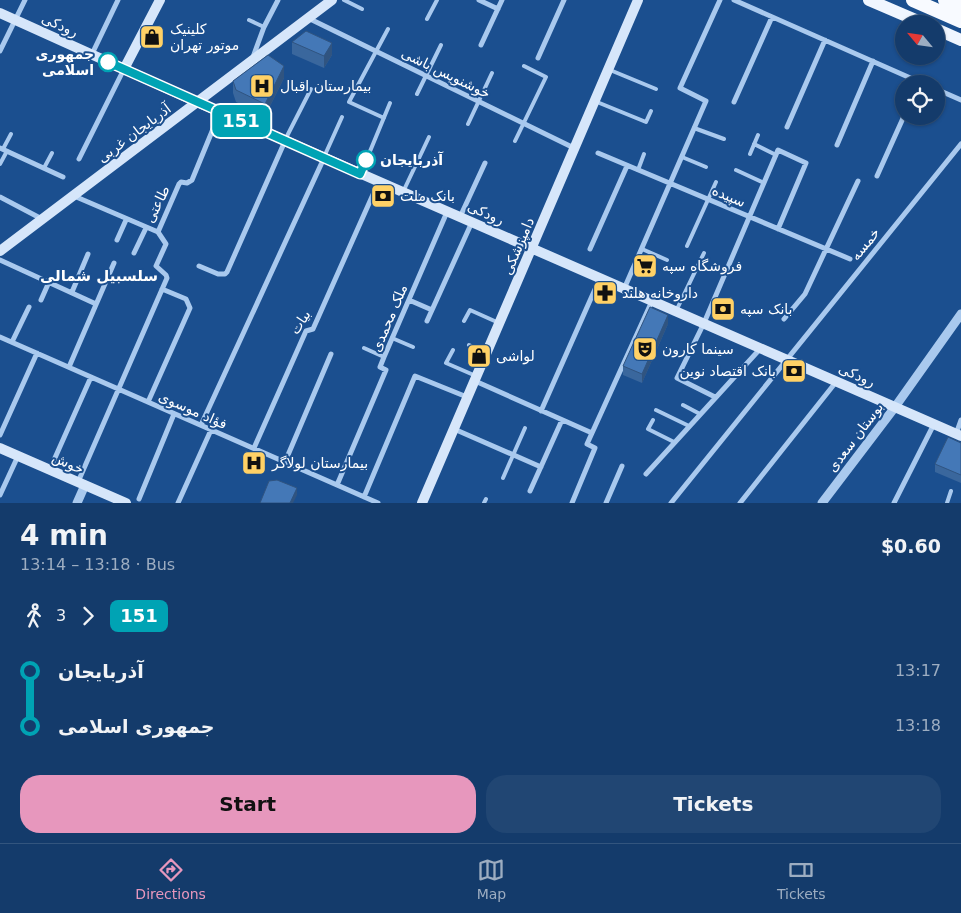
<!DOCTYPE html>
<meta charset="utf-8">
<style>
:root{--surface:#143b6b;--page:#214673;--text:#f1f3f6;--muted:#9dadc1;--line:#33557e;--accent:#e797bd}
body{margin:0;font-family:"DejaVu Sans","Noto Naskh Arabic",sans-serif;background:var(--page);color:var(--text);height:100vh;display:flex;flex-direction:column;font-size:19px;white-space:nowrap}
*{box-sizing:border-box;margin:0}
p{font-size:16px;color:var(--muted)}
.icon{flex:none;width:28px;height:28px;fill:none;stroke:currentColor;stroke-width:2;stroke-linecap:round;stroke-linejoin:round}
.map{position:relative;height:503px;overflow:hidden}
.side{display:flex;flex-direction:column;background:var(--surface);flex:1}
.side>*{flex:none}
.badge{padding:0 10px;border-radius:8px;font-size:18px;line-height:32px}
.needle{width:32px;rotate:299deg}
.fabs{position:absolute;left:895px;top:15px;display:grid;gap:10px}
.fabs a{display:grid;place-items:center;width:50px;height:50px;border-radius:50%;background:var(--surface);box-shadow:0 1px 4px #0004,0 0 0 1px var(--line);font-size:25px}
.map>.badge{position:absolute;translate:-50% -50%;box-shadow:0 0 0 2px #fff}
.legs{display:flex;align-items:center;gap:8px;height:55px;padding:0 20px;font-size:16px}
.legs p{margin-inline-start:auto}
.summary{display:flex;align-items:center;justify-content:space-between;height:85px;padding:0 20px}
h1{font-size:28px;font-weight:700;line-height:38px}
.primary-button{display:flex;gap:10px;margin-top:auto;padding:10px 20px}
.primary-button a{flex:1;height:58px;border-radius:20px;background:var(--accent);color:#111;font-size:20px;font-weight:700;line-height:58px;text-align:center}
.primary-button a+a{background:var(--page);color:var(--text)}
ul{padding:0 20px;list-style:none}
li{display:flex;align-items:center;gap:18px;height:55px;font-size:19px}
li i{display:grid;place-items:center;width:8px;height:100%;margin:0 6px;background:currentColor}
li i::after{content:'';width:12px;height:12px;margin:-6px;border:4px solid;border-radius:50%;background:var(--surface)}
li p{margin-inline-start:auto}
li:first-child i{background:linear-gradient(#0000 50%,currentColor 0)}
li:last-child i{background:linear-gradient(currentColor 50%,#0000 0)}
.dock{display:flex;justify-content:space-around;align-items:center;height:70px;border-top:1px solid var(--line);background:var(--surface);font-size:14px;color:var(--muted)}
.dock a{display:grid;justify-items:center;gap:2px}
.dock .on{color:var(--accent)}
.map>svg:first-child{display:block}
</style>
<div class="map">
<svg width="961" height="503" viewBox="0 0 961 503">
<rect width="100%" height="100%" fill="#1b4f8f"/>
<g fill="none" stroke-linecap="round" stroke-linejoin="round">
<path stroke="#a9c9ee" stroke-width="4" d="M 344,0 L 362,9
M 427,19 L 437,0
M 249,20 L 264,27
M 610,70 L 656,89
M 417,94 L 441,45
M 597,102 L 646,122 L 651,111
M 384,118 L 349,102 L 388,29
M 468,124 L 492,73
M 694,128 L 724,139
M 285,140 L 311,89
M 515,141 L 546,77 L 524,66
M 754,144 L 776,155
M 3,149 L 11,134
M 750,154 L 758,135
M 324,157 L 342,117
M 682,157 L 706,167
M 0,164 L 7,151
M 44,168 L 52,153
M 638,170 L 644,154
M 736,170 L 764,183
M 361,173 L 390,103
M 403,192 L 429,137
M 687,246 L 716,182
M 642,249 L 667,260
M 677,309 L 704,253
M 464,321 L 470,310 L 499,323
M 392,338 L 413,347
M 469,345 L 485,353
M 364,348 L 384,357
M 453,350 L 446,363 L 476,376
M 683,405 L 700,414
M 656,410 L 689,426
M 653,420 L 648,429 L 674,442
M 503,478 L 525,428
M 484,503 L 486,499
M 947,503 L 951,491"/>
<path stroke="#a9c9ee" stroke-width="5" d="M 479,0 L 498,9
M 734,0 L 924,84
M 308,18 L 574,148
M 481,45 L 502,0
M 0,51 L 25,0
M 92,54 L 118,0
M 253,57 L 264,27 L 278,0
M 538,58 L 564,0
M 936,89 L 961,100
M 734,102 L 772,17
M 787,127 L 825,40
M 837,145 L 873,61
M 0,148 L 63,177
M 598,153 L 850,259
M 79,159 L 124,69
M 877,176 L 904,116
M 74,196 L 158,232
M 0,197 L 42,219
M 460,217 L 485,163
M 158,232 L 179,184 L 181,182 L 187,183 L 192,180 L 220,112
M 117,240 L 126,220
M 590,249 L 627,166
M 134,253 L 146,228
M 0,260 L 96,304
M 199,266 L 218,274 L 225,274 L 227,272 L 285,141
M 624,289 L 706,101 L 680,88 L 720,0
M 72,292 L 88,254
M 41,300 L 49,282
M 409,300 L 432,310
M 784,319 L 805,294 L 858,181
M 427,321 L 472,222
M 0,337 L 378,503
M 12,342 L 29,307
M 69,367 L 114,263
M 475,381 L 592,433
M 715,397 L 677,378 L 704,323 L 778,150 L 806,163 L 778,229
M 148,402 L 190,308 L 186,299 L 162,289
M 541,411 L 600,278
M 201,425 L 324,158
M 454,429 L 541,467
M 956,434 L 961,420
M 0,435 L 37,353
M 254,448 L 306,331 L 313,329 L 379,181
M 285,462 L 331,354
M 50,469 L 91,377
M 646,474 L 760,349
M 78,482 L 167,278 L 166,275 L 156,266 L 166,244 L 158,232
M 337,485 L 386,370 L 380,367 L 384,357 L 447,212
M 530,491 L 562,420
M 0,495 L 18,456
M 364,497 L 415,376 L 467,397
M 139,499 L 174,414
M 178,503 L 211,430
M 572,503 L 595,448 L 587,444 L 652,301
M 606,503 L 622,466
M 671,503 L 961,144
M 740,503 L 836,382
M 894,503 L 934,424"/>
<path stroke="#a9c9ee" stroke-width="9" d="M 77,503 L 85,485
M 822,503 L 895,407 L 961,314"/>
<path stroke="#d6e6fa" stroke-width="10" d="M 0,13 L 197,102 L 961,436
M 124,69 L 160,0
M 0,251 L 332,0
M 0,448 L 126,503
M 422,503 L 638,0"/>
<path stroke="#f0f6ff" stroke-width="12" d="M 869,0 L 925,24
M 936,29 L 961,40"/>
<path stroke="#f8faff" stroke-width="14" d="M 913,0 L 961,21
M 945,0 L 961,7"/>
</g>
<path fill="#3a679d" d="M 292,42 L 332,55 L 324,68 L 292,54 Z
M 284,78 L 265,116 L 236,102 L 233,93 L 233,81 Z
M 668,324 L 642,383 L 623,375 L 623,366 Z
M 961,443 L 961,483 L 935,472 L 935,464 Z"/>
<path fill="#305480" d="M 332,43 L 332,55 L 324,68 L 324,56 Z
M 284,66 L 284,78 L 265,116 L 265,104 Z
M 668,315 L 668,324 L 642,383 L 642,374 Z
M 297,488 L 297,495 L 293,503 L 290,503 Z"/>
<path fill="#4478b7" stroke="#305480" d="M 306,31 L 332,43 L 324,56 L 292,42 Z
M 268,55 L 284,66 L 265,104 L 236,90 L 233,81 Z
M 650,307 L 668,315 L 642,374 L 623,366 Z
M 948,437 L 961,443 L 961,475 L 935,464 Z
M 277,480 L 297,488 L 290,503 L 260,503 L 269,481 Z"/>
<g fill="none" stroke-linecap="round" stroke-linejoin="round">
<defs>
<path id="line-1" d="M 108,62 L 360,174 L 366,160"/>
</defs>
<use href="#line-1" stroke="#fff" stroke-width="11"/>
<use href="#line-1" stroke="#00a3b4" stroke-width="8"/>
</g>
<defs>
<symbol id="shop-square" viewBox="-11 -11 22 22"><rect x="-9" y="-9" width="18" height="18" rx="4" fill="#ffd166" stroke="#1b4f8f"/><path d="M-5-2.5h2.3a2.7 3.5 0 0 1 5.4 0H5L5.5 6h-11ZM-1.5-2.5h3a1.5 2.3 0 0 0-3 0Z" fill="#111"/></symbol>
<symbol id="hospital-square" viewBox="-11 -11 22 22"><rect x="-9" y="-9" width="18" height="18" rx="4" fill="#ffd166" stroke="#1b4f8f"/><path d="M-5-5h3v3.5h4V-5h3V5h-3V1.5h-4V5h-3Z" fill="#111"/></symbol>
<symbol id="bank-square" viewBox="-11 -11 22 22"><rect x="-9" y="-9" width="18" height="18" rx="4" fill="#ffd166" stroke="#1b4f8f"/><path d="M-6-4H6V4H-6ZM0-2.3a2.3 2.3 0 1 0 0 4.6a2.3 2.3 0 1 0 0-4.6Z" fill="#111"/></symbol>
<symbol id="supermarket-square" viewBox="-11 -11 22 22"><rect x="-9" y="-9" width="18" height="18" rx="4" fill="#ffd166" stroke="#1b4f8f"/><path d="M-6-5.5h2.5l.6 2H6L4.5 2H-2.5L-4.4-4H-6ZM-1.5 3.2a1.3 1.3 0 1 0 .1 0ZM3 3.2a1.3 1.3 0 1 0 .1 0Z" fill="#111"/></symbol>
<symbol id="pharmacy-square" viewBox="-11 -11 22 22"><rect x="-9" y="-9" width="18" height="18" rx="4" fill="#ffd166" stroke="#1b4f8f"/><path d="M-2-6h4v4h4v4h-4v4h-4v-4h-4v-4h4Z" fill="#111"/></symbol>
<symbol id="theatre-square" viewBox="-11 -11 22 22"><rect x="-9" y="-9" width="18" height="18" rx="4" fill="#ffd166" stroke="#1b4f8f"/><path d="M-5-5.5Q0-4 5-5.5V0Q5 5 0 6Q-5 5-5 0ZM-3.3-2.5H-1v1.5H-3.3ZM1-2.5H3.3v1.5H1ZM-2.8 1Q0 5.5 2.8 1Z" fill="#111"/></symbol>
</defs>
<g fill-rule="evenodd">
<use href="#shop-square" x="138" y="23" width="28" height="28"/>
<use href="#hospital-square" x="248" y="72" width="28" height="28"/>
<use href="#bank-square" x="369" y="182" width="28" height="28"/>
<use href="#supermarket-square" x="631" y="252" width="28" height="28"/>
<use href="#pharmacy-square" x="591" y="279" width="28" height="28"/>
<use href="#bank-square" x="709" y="295" width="28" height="28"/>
<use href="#theatre-square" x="631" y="335" width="28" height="28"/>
<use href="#shop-square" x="465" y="342" width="28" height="28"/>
<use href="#bank-square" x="780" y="357" width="28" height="28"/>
<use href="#hospital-square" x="240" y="449" width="28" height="28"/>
</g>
<g fill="#fff" stroke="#00a3b4" stroke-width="2.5">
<circle cx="108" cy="62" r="9"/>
<circle cx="366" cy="160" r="9"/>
</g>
<g text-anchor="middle" stroke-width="4" stroke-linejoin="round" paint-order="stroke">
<g font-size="14" fill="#fff" stroke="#1b4f8f">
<text transform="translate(60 25) rotate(24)" y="5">رودکی</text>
<text transform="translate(446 73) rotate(26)" y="5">خوشنویس باشی</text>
<text transform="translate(134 133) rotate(-37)" y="5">آذربایجان غربی</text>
<text transform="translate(729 196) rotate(23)" y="5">سپیده</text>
<text transform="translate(157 204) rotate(-64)" y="5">طاعتی</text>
<text transform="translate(486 213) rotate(24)" y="5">رودکی</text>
<text transform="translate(865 244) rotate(-51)" y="5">خمسه</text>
<text transform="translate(518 246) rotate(-67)" y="5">دامپزشکی</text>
<text transform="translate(389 318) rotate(-67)" y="5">ملک محمدی</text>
<text transform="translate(300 322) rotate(-57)" y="5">بیات</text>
<text transform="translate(857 375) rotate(24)" y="5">رودکی</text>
<text transform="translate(193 410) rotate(24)" y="5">فؤاد موسوی</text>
<text transform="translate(855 437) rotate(-53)" y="5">بوستان سعدی</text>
<text transform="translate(68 463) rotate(24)" y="5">خوش</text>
</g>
<g font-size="14" fill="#fff" stroke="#1b4f8f" text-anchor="start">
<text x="170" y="34">کلینیک<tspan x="170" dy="16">موتور تهران</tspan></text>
<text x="280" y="91">بیمارستان اقبال</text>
<text x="400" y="201">بانک ملت</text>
<text x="662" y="271">فروشگاه سپه</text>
<text x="622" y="298">داروخانه هلند</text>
<text x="740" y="314">بانک سپه</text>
<text x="662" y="354">سینما کارون</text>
<text x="496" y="361">لواشی</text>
<text x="776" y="376" text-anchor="end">بانک اقتصاد نوین</text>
<text x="272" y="468">بیمارستان لولاگر</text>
</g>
<g font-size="14" font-weight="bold" fill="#fff" stroke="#1b4f8f" text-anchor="end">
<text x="94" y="59">جمهوری<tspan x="94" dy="16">اسلامی</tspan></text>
<text x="380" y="165" text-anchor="start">آذربایجان</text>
</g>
<g font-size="15" font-weight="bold" fill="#fff" stroke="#1b4f8f">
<text x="99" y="281">سلسبیل شمالی</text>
</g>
</g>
</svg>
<div class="fabs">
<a><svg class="needle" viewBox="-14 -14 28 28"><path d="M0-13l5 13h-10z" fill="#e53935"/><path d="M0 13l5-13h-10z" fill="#9dadc1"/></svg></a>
<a><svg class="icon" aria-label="locate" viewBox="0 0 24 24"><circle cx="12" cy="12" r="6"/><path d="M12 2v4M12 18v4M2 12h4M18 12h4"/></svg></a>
</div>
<b class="badge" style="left:241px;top:121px;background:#00a3b4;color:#fff">151</b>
</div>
<section class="side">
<div class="summary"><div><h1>4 min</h1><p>13:14 – 13:18 · Bus</p></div><b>$0.60</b></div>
<div class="legs"><svg class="icon" aria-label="walk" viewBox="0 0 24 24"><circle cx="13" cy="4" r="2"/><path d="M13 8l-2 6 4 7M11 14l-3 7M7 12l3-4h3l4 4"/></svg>3<svg class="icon" aria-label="forward" viewBox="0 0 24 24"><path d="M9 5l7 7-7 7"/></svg><b class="badge" style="background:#00a3b4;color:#fff">151</b></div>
<ul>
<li><i style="color:#00a3b4"></i><b>آذربایجان</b><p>13:17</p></li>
<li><i style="color:#00a3b4"></i><b>جمهوری اسلامی</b><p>13:18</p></li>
</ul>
<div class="primary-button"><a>Start</a><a>Tickets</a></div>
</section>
<nav class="dock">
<a class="on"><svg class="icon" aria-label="directions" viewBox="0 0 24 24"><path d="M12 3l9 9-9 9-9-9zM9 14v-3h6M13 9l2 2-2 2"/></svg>Directions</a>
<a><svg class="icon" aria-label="map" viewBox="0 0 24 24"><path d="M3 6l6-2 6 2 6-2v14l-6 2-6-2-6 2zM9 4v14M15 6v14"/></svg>Map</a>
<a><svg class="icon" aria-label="tickets" viewBox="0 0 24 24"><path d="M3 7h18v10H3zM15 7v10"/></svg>Tickets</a>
</nav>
